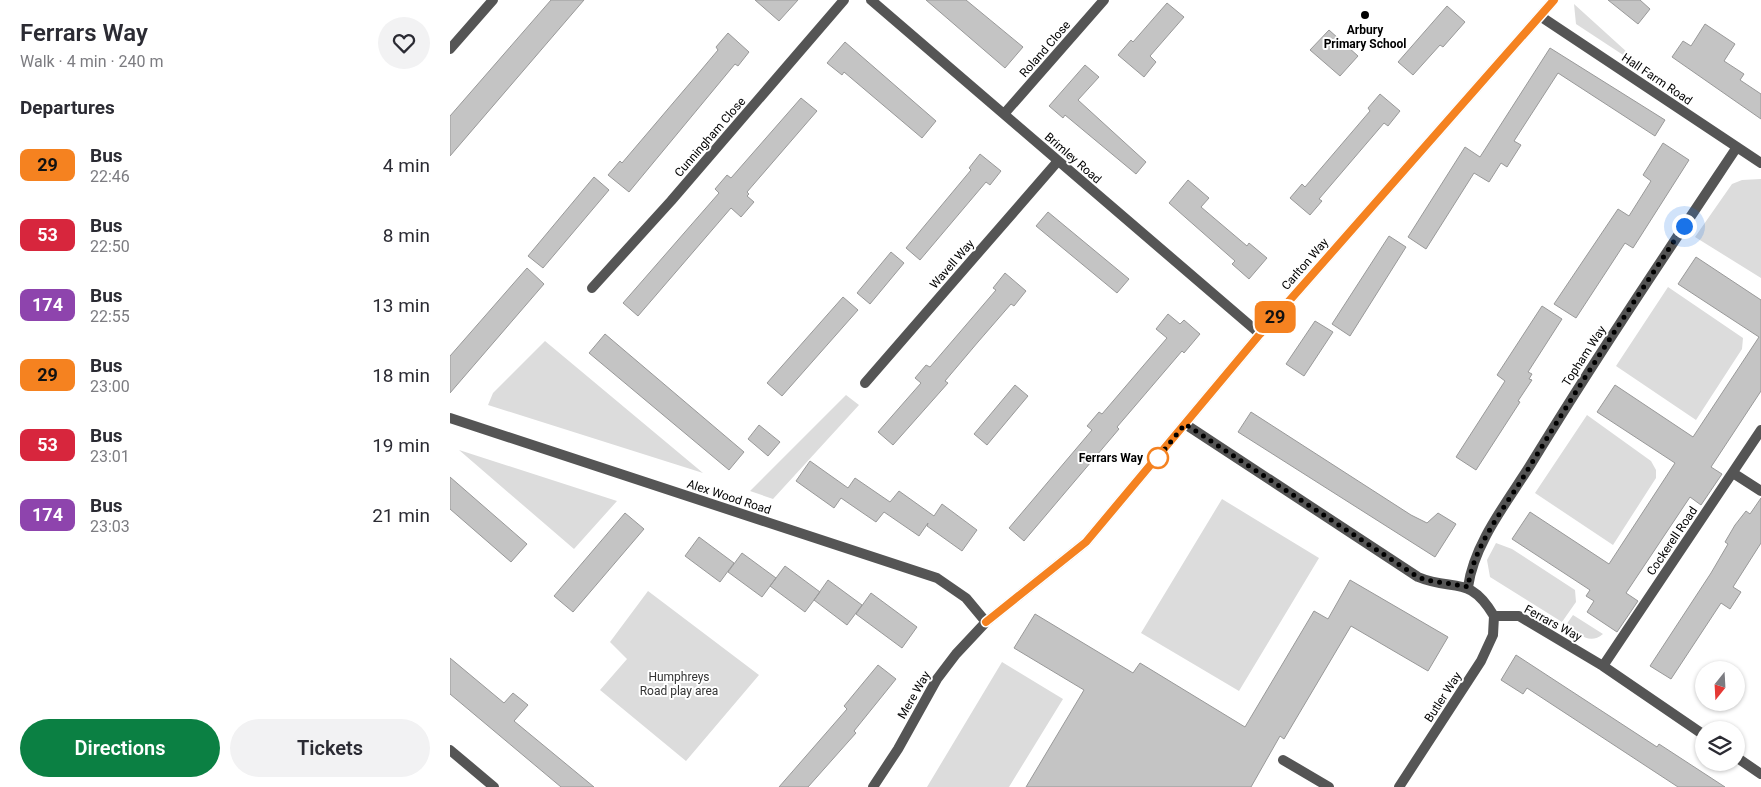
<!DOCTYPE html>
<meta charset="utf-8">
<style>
:root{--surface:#fff;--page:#f2f2f3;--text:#2b2b33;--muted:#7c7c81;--accent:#0b8043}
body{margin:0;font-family:Roboto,sans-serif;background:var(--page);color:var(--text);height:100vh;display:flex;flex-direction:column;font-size:19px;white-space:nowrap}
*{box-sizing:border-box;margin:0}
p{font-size:16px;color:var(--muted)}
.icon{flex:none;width:28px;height:28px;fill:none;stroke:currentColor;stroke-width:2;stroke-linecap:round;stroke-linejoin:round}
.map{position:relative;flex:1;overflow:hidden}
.sheet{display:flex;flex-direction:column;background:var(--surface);width:450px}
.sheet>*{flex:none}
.badge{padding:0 10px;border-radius:8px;font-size:18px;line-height:32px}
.needle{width:32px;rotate:198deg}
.fabs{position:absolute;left:1245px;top:661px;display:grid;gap:10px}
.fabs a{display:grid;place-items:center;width:50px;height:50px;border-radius:50%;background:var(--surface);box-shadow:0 1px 4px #0004;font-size:25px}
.you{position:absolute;width:25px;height:25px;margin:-12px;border:4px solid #fff;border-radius:50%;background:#1a73e8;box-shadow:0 0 0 8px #1a73e833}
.map>.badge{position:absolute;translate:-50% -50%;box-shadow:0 0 0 2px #fff}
h2{padding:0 20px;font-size:19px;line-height:45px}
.round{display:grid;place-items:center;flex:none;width:52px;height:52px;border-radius:26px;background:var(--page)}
.overview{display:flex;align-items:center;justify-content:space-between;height:85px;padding:0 20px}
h1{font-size:24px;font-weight:600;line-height:38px}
.button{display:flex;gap:10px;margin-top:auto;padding:10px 20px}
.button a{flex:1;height:58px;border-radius:30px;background:var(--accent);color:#fff;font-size:20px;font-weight:600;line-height:58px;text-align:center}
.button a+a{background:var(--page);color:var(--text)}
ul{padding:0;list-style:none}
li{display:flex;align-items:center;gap:15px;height:70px;padding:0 20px}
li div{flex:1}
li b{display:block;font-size:19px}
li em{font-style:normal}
li .badge{min-width:55px;font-weight:700;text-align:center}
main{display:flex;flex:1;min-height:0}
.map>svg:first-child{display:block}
</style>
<main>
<section class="sheet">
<div class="overview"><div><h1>Ferrars Way</h1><p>Walk · 4 min · 240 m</p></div><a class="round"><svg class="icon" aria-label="heart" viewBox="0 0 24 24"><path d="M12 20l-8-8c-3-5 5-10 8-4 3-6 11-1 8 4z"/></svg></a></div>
<h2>Departures</h2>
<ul>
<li><span class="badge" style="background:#f58220;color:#111">29</span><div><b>Bus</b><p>22:46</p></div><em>4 min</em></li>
<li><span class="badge" style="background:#d7263d;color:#fff">53</span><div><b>Bus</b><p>22:50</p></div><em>8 min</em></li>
<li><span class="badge" style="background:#8e44ad;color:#fff">174</span><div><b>Bus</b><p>22:55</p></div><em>13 min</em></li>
<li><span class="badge" style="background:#f58220;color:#111">29</span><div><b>Bus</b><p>23:00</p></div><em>18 min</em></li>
<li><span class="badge" style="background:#d7263d;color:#fff">53</span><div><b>Bus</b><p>23:01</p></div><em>19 min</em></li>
<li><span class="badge" style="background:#8e44ad;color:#fff">174</span><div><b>Bus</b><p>23:03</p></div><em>21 min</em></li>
</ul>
<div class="button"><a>Directions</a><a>Tickets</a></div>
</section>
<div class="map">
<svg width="1311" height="787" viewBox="0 0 1311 787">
<rect width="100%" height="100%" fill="#fff"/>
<path fill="#dcdcdc" d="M 1124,4 L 1199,72 L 1126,24 Z
M 1311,179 L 1311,278 L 1245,237 L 1282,184 L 1292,180 Z
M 1218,287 L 1293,338 L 1292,349 L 1246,420 L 1166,366 Z
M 95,341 L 253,473 L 38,405 L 43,393 Z
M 396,395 L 409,405 L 323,499 L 300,491 Z
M 1137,415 L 1201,461 L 1206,470 L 1206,478 L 1163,545 L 1085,493 Z
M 9,450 L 167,501 L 124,549 Z
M 772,499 L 869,558 L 789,691 L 691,633 Z
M 1046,543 L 1062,549 L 1125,590 L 1126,602 L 1112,622 L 1040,577 L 1037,560 Z
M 198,591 L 309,675 L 236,761 L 150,690 L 177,659 L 160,642 Z
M 1123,615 L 1153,634 C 1139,646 1129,633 1116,625 Z
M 552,662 L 613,699 L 559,787 L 477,787 Z"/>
<path fill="#c4c4c4" stroke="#999" d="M 101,0 L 134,0 L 0,156 L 0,116 Z
M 305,0 L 348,0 L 329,21 Z
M 476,0 L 516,0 L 573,47 L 555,68 Z
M 1158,0 L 1190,0 L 1200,9 L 1188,24 Z
M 717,3 L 734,17 L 700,56 L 706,62 L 694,77 L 668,55 L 681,40 L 683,42 Z
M 997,6 L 1015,22 L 993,47 L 990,45 L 963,75 L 948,62 Z
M 1255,24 L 1285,44 L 1274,61 L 1294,74 L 1290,80 L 1311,94 L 1311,119 L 1222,57 L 1233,41 L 1241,46 Z
M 879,30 L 908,56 L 890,76 L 860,50 Z
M 278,33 L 299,52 L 288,66 L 285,64 L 179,192 L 158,175 L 170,161 L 172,163 L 252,69 L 268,50 L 266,47 Z
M 395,42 L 486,121 L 472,138 L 394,72 L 392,75 L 377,63 Z
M 1100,48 L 1215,120 L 1205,136 L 1108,73 L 1064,141 L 1071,145 L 1057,167 L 1051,163 L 1039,182 L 1024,173 L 976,249 L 958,237 L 1015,147 L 1030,157 Z
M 635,65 L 649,77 L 628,100 L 696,162 L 686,174 L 615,115 L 613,118 L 599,106 Z
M 930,94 L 950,111 L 938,126 L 934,123 L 869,199 L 872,201 L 860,215 L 840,198 L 852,184 L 855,187 L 920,111 L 918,108 Z
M 351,98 L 367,111 L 297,192 L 299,194 L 297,196 L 304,202 L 291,217 L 281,208 L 188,316 L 173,303 L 269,193 L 265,189 L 277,175 L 281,178 Z
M 1213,143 L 1239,160 L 1183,248 L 1175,243 L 1126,318 L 1104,304 L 1168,209 L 1179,216 L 1201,181 L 1193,175 Z
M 530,154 L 551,171 L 540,185 L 536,182 L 470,260 L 456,248 L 521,170 L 519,168 Z
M 144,177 L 159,190 L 93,268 L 78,256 Z
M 738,180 L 759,198 L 751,207 L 797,246 L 799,243 L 817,258 L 799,279 L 782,264 L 785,261 L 719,203 Z
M 598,212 L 679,279 L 667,293 L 586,226 Z
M 939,236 L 956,247 L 900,336 L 882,324 Z
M 441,252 L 454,263 L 420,304 L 407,293 Z
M 1246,257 L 1311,300 L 1311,391 L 1261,467 L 1272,474 L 1251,505 L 1240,497 L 1176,593 L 1188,601 L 1167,632 L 1137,612 L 1144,601 L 1136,596 L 1140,590 L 1062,539 L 1080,512 L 1159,564 L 1225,463 L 1147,412 L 1165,385 L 1243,437 L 1309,337 L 1228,284 Z
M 77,268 L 94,284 L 0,393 L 0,356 Z
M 555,273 L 576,291 L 564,306 L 561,304 L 528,342 L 495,381 L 498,383 L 443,445 L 428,432 L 471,383 L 465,378 L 476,365 L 480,367 L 546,290 L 543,288 Z
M 393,297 L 408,310 L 332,396 L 317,383 Z
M 1092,306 L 1112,319 L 1078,372 L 1082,374 L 1079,379 L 1082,380 L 1068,401 L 1070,402 L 1026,470 L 1006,457 L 1055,381 L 1047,375 Z
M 718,314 L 730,324 L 734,320 L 750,334 L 734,353 L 732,351 L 667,427 L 669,429 L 574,541 L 559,528 L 642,430 L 637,426 L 649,412 L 652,414 L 717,338 L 706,329 Z
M 865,321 L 883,332 L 854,376 L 836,364 Z
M 155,334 L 294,452 L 279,470 L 139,353 Z
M 565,385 L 578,396 L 537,445 L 524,434 Z
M 801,412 L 961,515 L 977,523 L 988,513 L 1006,524 L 985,557 L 788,432 Z
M 309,425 L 330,442 L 318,456 L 298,439 Z
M 360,461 L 398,488 L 405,478 L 440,502 L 449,491 L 484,516 L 492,504 L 527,530 L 512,551 L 477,526 L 478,523 L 469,536 L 434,512 L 426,522 L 391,498 L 384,508 L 346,481 Z
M 0,477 L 77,544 L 61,562 L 0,509 Z
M 1311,498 L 1311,543 L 1283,587 L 1291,592 L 1280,609 L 1271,603 L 1221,679 L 1200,666 L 1261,573 L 1278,544 L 1275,542 L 1285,525 L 1296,511 L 1300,514 Z
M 175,513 L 194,529 L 123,612 L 104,596 Z
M 249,537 L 284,563 L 270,582 L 235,556 Z
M 292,553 L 326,578 L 312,597 L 278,572 Z
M 335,566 L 370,592 L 355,612 L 320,586 Z
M 378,580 L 412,605 L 397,625 L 364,600 Z
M 900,580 L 998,637 L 978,671 L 901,626 L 834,739 L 830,736 L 801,787 L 576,787 L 634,690 L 564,648 L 585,614 L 683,673 L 690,663 L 795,727 L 864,611 L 878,619 Z
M 421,593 L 467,627 L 452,648 L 406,614 Z
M 1066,655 L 1207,747 L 1209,744 L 1275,787 L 1228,787 L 1077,688 L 1073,694 L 1051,680 Z
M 0,658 L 54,703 L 63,693 L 78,705 L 64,721 L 144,787 L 111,787 L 0,694 Z
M 428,665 L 446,679 L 404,731 L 406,733 L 358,787 L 329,787 L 397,709 L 394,706 Z"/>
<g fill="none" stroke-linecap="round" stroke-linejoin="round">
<path stroke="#555" stroke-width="10" d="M 421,0 L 810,334
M 1090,16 L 1311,163
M 0,49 L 43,0
M 554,114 L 654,0
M 142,288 L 221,201 L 394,0
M 415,383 L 608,161
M 0,418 L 487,578 L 516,598 L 536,622
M 735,424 L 968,577 C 1004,592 1019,574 1044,616 L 1069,616 L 1153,666 L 1254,735
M 1283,473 L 1311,491
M 1018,587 C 1024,543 1058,501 1081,464 C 1147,356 1217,252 1287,147
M 1153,666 L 1311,430
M 0,750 L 44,787
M 1286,757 L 1311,774
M 833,760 L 879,787
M 423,787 L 448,749 L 487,679 L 506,654 L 536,622 L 636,542 L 810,334 L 1104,0
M 949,787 L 1031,661 L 1043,635 L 1044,616"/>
</g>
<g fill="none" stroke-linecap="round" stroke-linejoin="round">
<defs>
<path id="line" d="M 536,622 L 636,542 L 810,334 L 1104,0"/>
</defs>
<use href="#line" stroke="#fff" stroke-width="11"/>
<use href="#line" stroke="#f58220" stroke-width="8"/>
<path stroke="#000" stroke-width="5" stroke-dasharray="0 9" d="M 708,458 L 703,464 L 735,424 L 968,577 C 984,583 1001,583 1018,587 C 1023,547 1053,510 1074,476 C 1125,391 1179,309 1234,226"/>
</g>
<circle fill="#000" stroke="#fff" stroke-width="2" cx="915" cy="15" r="5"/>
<circle fill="#fff" stroke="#f58220" stroke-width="2.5" cx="708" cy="458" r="10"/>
<g text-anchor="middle" stroke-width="4" stroke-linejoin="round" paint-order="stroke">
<g font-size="12" font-weight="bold" fill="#000" stroke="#fff">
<text x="915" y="34">Arbury<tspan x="915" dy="14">Primary School</tspan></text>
</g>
<g font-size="12" fill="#000" stroke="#fff">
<text transform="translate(595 49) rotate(-49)" y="4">Roland Close</text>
<text transform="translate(1207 79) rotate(34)" y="4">Hall Farm Road</text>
<text transform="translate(260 137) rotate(-49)" y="4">Cunningham Close</text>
<text transform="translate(623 158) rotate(41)" y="4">Brimley Road</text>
<text transform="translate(502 264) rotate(-49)" y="4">Wavell Way</text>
<text transform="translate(855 264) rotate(-49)" y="4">Carlton Way</text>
<text transform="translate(1134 356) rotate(-57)" y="4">Topham Way</text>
<text transform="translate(279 497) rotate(18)" y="4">Alex Wood Road</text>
<text transform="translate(1222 541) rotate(-56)" y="4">Cockerell Road</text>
<text transform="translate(1103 623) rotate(28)" y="4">Ferrars Way</text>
<text transform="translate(464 695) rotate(-60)" y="4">Mere Way</text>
<text transform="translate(993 697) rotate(-57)" y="4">Butler Way</text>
</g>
<g font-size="12" font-weight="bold" fill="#000" stroke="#fff" text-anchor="end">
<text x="693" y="462">Ferrars Way</text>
</g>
<g font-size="12" fill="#333" stroke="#fff">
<text x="229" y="681">Humphreys<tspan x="229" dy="14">Road play area</tspan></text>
</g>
</g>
</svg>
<div class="fabs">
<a><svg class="needle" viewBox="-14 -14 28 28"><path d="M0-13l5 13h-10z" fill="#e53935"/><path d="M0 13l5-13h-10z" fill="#7c7c81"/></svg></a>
<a><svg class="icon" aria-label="layers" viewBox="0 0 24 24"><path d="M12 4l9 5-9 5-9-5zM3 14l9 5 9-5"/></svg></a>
</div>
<div class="you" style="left:1234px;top:226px"></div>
<b class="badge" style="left:825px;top:317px;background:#f58220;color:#111">29</b>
</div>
</main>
